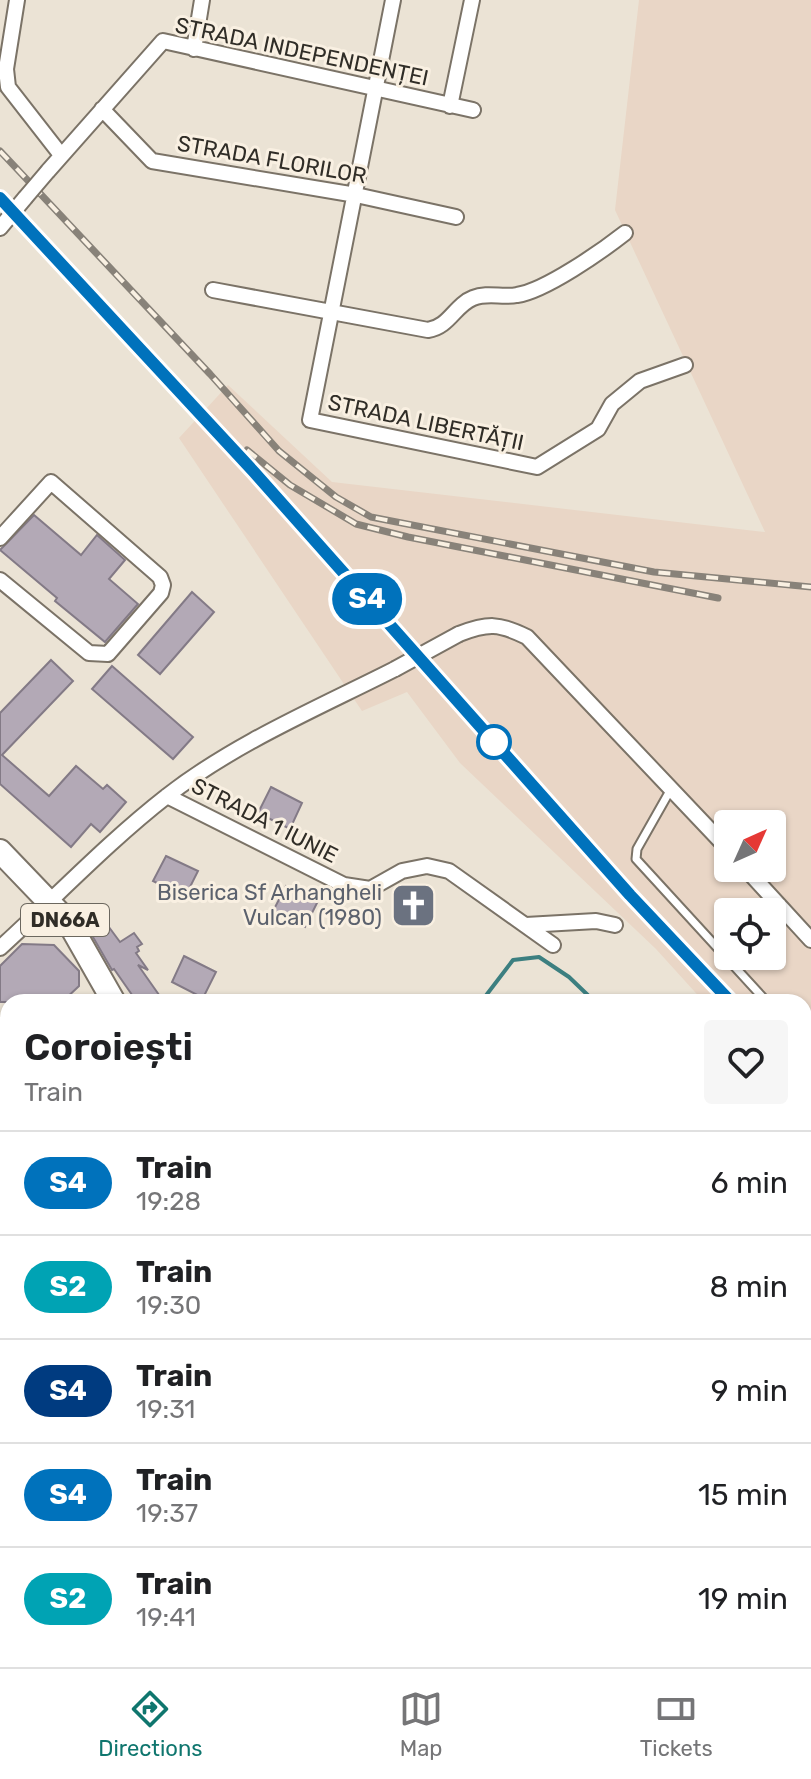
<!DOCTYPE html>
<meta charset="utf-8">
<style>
:root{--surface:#fff;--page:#f6f6f6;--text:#202124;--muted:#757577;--line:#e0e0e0;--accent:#0f766e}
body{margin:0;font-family:Rubik,sans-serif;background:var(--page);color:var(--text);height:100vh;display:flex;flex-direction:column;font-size:30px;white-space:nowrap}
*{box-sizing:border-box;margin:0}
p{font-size:26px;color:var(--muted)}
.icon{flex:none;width:44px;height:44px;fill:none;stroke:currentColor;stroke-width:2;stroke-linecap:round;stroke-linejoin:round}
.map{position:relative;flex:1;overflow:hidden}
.sheet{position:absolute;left:0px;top:994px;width:812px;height:674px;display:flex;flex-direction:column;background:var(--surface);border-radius:24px 24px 0 0;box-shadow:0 2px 6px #0004}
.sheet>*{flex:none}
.badge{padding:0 16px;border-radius:26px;font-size:28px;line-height:52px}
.needle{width:52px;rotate:45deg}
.fabs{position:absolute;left:714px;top:810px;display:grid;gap:16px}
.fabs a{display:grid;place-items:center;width:72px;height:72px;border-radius:8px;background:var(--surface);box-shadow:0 2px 6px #0004;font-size:40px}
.map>.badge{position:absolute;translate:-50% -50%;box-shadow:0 0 0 4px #fff}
.round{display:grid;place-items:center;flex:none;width:84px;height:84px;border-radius:8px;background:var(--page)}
.head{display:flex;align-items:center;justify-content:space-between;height:136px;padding:0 24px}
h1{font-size:38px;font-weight:600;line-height:60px}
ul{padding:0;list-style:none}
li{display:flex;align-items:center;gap:24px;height:104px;padding:0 24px;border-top:2px solid var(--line)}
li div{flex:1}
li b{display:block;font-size:30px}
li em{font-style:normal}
li .badge{min-width:88px;font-weight:700;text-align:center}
.tabs{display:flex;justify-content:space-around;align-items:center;height:112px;border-top:2px solid var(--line);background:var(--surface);font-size:22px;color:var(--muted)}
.tabs a{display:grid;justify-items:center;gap:4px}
.tabs .on{color:var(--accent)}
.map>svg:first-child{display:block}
</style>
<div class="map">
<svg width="811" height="1667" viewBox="0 0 811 1667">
<rect width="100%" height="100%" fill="#ebe3d5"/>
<path fill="#e9d6c6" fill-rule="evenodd" d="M 639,0 L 811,0 L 811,1118 L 804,1110 L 804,1002 L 704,1002 L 656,949 L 460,763 L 407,692 L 362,711 L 179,438 L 228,385 L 332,482 L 765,532 L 615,210 ZM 728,824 L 772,824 L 772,868 L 728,868 ZM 728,912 L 772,912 L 772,956 L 728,956 Z"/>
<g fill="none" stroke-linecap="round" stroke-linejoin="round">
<path stroke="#3c7f80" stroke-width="4" d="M 481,1002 L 513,960 L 539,957 L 569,977 L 595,1002
M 804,1206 L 811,1214"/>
</g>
<path fill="#b3a9b6" stroke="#837a86" stroke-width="2" d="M 34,515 L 81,555 L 97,535 L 125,560 L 109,579 L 138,604 L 105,642 L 55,601 L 57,598 L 0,550 Z
M 192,592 L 214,612 L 160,674 L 138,655 Z
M 51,660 L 73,681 L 2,755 L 49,796 L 76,766 L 103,789 L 107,785 L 126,802 L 100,832 L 91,824 L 71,847 L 0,784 L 0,713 Z
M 112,666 L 193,737 L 173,759 L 92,689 Z
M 271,787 L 302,803 L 290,829 L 258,813 Z
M 166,856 L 198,871 L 185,897 L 153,881 Z
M 286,886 L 318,901 L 305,927 L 273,911 Z
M 100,915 L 120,942 L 134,933 L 142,944 L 137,947 L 139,951 L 136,953 L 148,970 L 138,965 L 164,1002 L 137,1002 L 114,969 L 112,970 L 86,925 Z
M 22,944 L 54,945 L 79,971 L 79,986 L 62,1002 L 0,1002 L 0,966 Z
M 184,956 L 216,972 L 203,998 L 172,982 Z"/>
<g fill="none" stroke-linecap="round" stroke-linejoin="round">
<defs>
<path id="lane" d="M 671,789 L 637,849 L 636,859 L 767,1002
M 804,1041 L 811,1048
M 0,1532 L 8,1518"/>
<path id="street" d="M 17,0 L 6,69 L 8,87 L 61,155
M 393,0 L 310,420 L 537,467 L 598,429 L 612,404 L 640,381 L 685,365
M 194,49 L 202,0
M 450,106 L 472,0
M 102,109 L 152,161 L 356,195 L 456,217
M 48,171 L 163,41 L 473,110
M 0,228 L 25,198
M 213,290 L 428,330 C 449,327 455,305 473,298 C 488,292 502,298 517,295 C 545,291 602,251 625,233
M 0,538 L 51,482 L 160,577 L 163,585 L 161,593 L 108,654 L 89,653 L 0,580
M 459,634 C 488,623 499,623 527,637 L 728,849
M 167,796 L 344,885 L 370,889 L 402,871 L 427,866 L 449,871 L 553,945
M 745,868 L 811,940
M 526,925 L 596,921 L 615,925
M 0,948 C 55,898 108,842 167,796 C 235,743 318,708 395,669
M 0,1117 L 8,1110
M 0,1217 L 8,1206
M 804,1426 L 811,1412
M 684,1667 L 687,1660"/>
<path id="primary" d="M 0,851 L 69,923 L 114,1002
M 0,1373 L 8,1381
M 281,1660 L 287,1667
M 574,1660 L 575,1667"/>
</defs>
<use href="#lane" stroke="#7b7367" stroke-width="11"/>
<use href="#street" stroke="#7b7367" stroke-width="18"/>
<use href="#primary" stroke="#7b7367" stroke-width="26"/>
<path stroke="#908a80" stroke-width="2" stroke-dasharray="6 6" stroke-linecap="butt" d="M 0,1625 L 8,1644
M 15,1660 L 18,1667"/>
<use href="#lane" stroke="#fff" stroke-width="7"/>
<use href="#street" stroke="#fff" stroke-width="14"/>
<use href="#primary" stroke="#fff" stroke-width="22"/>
<defs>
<path id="rail" d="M 0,151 L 210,374 L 279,451 L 336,497 L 371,517 L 654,572 L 811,587
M 0,198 L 254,472 L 630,895 L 731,1002
M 247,450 L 290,485 L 356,524 L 408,537 L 718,598
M 804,1079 L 811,1087"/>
</defs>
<use href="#rail" stroke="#888279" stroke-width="7"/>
<use href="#rail" stroke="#f9f0e2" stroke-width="4" stroke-dasharray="12" stroke-linecap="butt"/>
<defs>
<path id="street-bridge" d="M 25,198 L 48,171
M 395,669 L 459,634"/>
</defs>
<use href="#street-bridge" stroke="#7b7367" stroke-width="18" stroke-linecap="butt"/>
<use href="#street-bridge" stroke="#fff" stroke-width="14"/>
</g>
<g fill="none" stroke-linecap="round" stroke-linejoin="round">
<defs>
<path id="line" d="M 0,198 L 254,472 L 630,895 L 731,1002"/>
</defs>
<use href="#line" stroke="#fff" stroke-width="18"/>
<use href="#line" stroke="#0072bc" stroke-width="12"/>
</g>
<defs>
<symbol id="church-square" viewBox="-11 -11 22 22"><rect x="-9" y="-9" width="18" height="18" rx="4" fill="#6b7280" stroke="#f9f0e2"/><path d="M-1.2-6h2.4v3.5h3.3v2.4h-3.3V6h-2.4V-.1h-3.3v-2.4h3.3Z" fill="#fff"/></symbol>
</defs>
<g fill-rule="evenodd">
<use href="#church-square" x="388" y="880" width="51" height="51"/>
</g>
<circle fill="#fff" stroke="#0072bc" stroke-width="4" cx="494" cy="742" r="16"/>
<g text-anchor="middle" stroke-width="6" stroke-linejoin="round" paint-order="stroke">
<rect fill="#f9f0e2" stroke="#6c685f" stroke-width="2" x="21" y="904" width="88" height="32" rx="6"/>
<g font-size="20" font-weight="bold" fill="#302d27">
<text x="65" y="927">DN66A</text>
</g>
<g font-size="22" fill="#302d27" stroke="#f9f0e2">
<text transform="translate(302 51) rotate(12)" y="8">STRADA INDEPENDENȚEI</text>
<text transform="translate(272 159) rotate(10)" y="8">STRADA FLORILOR</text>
<text transform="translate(426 422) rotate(12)" y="8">STRADA LIBERTĂȚII</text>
<text transform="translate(265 820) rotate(27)" y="8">STRADA 1 IUNIE</text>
</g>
<g font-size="22" fill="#5b616d" stroke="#f9f0e2" text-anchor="end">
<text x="382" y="900">Biserica Sf Arhangheli<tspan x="382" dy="25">Vulcan (1980)</tspan></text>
</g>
</g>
</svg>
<div class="fabs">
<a><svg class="needle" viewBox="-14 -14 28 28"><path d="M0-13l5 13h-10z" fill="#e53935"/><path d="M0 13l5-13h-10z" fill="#757577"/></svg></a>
<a><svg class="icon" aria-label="locate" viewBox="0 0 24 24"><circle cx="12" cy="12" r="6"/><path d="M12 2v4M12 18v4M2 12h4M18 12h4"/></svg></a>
</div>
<b class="badge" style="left:367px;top:599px;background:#0072bc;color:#fff">S4</b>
<section class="sheet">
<div class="head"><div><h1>Coroiești</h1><p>Train</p></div><a class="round"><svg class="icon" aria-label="heart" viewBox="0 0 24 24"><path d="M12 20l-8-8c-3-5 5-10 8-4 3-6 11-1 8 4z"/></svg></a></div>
<ul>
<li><span class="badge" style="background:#0072bc;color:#fff">S4</span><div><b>Train</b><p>19:28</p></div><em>6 min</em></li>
<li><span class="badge" style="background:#00a3b4;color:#fff">S2</span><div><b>Train</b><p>19:30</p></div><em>8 min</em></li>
<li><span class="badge" style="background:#003b80;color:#fff">S4</span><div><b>Train</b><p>19:31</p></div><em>9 min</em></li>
<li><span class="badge" style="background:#0072bc;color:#fff">S4</span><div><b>Train</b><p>19:37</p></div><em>15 min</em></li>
<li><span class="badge" style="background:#00a3b4;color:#fff">S2</span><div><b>Train</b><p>19:41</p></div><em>19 min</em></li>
</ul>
</section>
</div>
<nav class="tabs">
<a class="on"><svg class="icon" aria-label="directions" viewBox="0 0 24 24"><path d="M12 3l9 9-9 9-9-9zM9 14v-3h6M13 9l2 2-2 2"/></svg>Directions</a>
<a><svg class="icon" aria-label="map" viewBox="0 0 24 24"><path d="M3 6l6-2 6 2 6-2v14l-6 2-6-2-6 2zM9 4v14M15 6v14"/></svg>Map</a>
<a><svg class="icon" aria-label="tickets" viewBox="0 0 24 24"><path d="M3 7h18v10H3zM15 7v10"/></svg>Tickets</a>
</nav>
